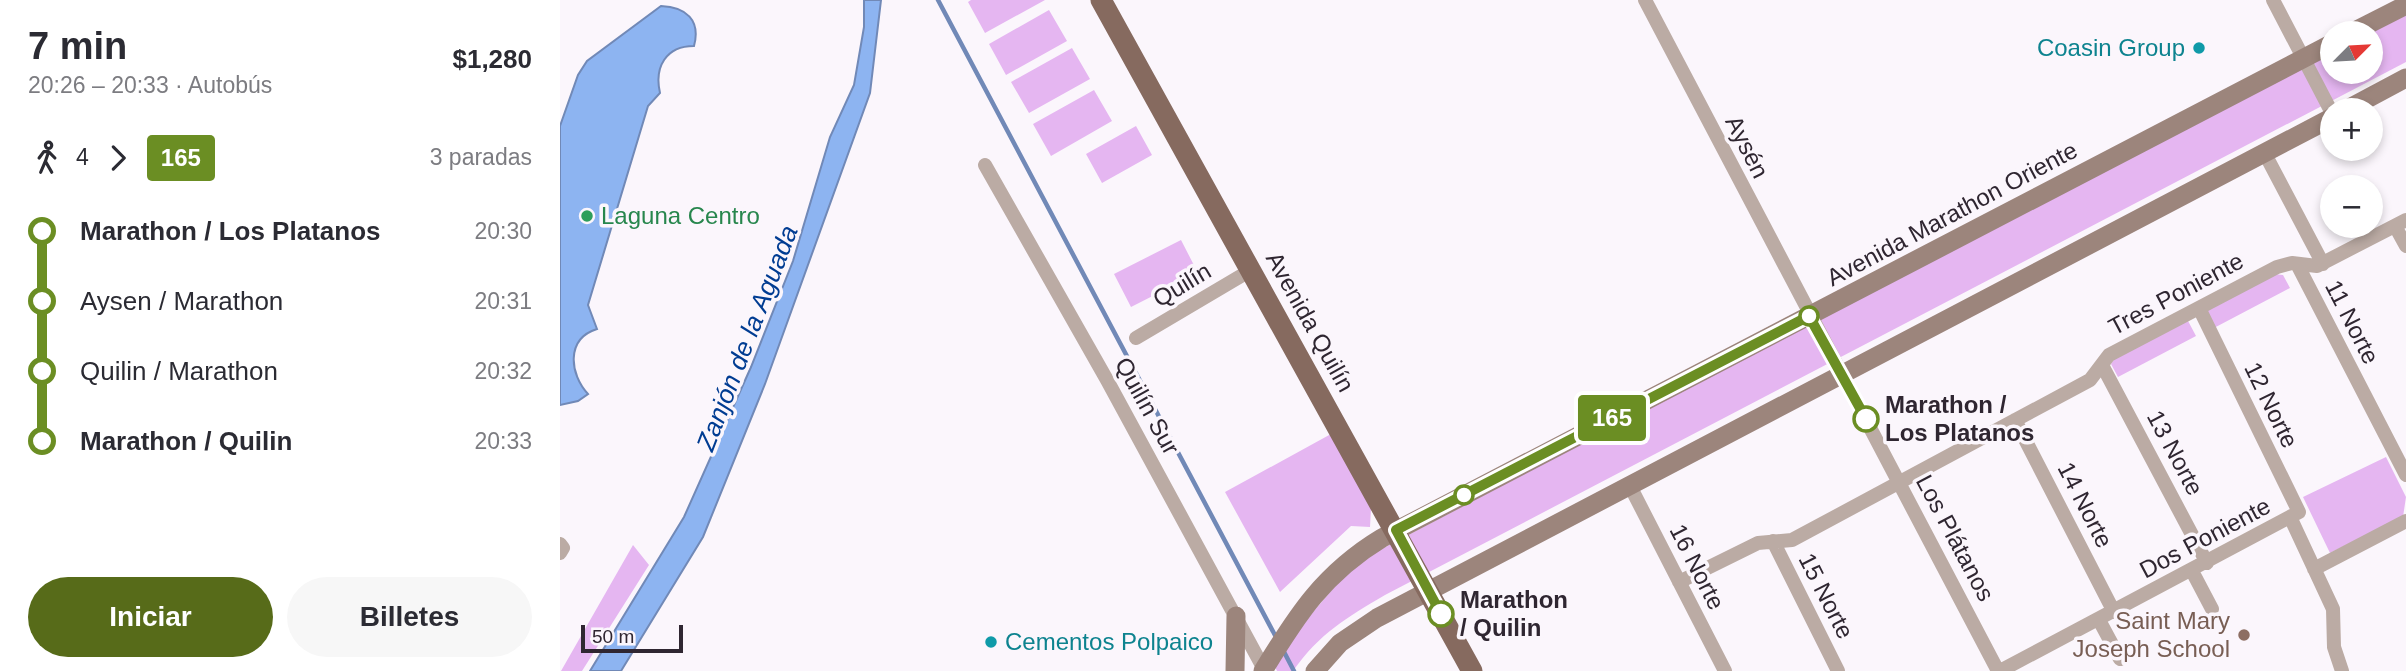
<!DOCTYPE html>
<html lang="es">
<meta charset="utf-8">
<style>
:root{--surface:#fff;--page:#f7f7f7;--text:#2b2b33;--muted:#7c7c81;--accent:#576b19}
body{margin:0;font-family:Arial,sans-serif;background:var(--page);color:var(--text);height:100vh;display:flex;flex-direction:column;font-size:26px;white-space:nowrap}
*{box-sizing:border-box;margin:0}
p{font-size:23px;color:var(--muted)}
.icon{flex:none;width:38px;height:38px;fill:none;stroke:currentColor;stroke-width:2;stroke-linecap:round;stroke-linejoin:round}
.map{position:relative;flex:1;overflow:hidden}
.side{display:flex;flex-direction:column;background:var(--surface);width:560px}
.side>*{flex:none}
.badge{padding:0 14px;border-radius:5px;font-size:24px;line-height:46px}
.needle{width:46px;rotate:66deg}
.fabs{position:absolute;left:1760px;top:21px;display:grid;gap:14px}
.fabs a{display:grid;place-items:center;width:63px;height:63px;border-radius:50%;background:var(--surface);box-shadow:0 4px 10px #0003;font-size:35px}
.scale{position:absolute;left:21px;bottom:18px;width:102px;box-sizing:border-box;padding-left:7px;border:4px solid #2f2631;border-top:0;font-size:19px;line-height:24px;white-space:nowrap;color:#2f2631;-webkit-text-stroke:5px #fbf6fc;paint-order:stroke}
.map>.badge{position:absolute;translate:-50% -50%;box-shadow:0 0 0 4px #fff}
.legs{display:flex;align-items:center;gap:10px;height:77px;padding:0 28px;font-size:23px}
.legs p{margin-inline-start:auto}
.head{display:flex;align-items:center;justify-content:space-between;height:119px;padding:0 28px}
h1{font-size:38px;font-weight:800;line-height:52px}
.cta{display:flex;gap:14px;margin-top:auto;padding:14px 28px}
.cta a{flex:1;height:80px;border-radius:42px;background:var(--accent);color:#fff;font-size:28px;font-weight:800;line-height:80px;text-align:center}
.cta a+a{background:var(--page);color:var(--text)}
ul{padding:0 28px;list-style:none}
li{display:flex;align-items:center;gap:24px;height:70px;font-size:26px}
li i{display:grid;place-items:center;width:10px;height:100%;margin:0 9px;background:currentColor}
li i::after{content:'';width:18px;height:18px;margin:-9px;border:5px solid;border-radius:50%;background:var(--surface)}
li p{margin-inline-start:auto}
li:first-child i{background:linear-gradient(#0000 50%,currentColor 0)}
li:last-child i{background:linear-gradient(currentColor 50%,#0000 0)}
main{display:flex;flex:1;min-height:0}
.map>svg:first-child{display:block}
</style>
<main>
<section class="side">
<div class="head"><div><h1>7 min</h1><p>20:26 – 20:33 · Autobús</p></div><b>$1,280</b></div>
<div class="legs"><svg class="icon" aria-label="walk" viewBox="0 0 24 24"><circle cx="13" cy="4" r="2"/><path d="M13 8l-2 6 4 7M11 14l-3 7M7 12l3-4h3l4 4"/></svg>4<svg class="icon" aria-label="forward" viewBox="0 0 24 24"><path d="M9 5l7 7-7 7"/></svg><b class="badge" style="background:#6b8e23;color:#fff">165</b><p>3 paradas</p></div>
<ul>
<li><i style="color:#6b8e23"></i><b>Marathon / Los Platanos</b><p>20:30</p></li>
<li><i style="color:#6b8e23"></i><span>Aysen / Marathon</span><p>20:31</p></li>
<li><i style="color:#6b8e23"></i><span>Quilin / Marathon</span><p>20:32</p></li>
<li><i style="color:#6b8e23"></i><b>Marathon / Quilin</b><p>20:33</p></li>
</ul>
<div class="cta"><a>Iniciar</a><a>Billetes</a></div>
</section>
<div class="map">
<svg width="1846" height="671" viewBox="0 0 1846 671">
<rect width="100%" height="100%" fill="#fbf6fc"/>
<path fill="#e5b6f1" d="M 411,0 L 485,0 L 425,33 L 408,2 Z
M 489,10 L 507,41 L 446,75 L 429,44 Z
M 1846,10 L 1846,62 L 825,595 C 786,618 760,633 733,671 L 717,671 L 715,667 L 730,639 L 795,563 L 1773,48 L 1773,72 L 1811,72 L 1811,33 Z
M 512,48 L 530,79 L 469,113 L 451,82 Z
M 534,90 L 552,121 L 491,156 L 473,124 Z
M 576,126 L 592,155 L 542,183 L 526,154 Z
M 621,240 L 638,273 L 571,307 L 554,274 Z
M 1714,274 L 1723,275 L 1730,288 L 1652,329 L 1643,312 Z
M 1627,319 L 1636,336 L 1558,377 L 1551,364 L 1556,356 Z
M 771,434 L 811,508 L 810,527 L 791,526 L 720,592 L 665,492 Z
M 1826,457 L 1846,497 L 1843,517 L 1770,553 L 1743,497 Z
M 73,545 L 89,565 L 22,671 L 1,671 Z"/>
<path fill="#8db4f1" stroke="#7189b7" stroke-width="2" d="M 304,0 L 321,0 L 310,93 L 205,384 L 143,537 L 61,671 L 30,671 L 124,517 L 191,367 L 233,261 L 270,137 L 294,85 L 304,27 Z
M 101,6 C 126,7 141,20 134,46 C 106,46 94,67 100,93 L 88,106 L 28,305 L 37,329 C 5,339 10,375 28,394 L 18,401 L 0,405 L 0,126 L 18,75 L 27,61 Z"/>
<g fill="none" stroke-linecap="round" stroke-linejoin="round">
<path stroke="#7189b7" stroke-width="4.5" d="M 378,0 L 717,639
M 723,650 L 734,671"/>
<path stroke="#bbaba4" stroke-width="14" d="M 1085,0 L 1438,671
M 1713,0 L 1773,115
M 1704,152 L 1763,264
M 425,165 L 547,380 L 705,671
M 1835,226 L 1846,246
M 1737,264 L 1846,475
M 576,338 L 691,270
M 1542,365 L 1647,563
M 1455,420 L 1554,612
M 1069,484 L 1165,671
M 1731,519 L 1773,609 L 1774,647 L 1782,671
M 1213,541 L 1278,671
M 0,544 L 3,548 L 0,553
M 1754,569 L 1846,521
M 1632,571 L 1652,609
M 1119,582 L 1198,543 L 1232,540 L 1530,380 L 1549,355 L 1717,267 L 1732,263 L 1757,266 L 1846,220
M 1539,620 L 1560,659
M 1440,671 L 1739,512 L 1639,308"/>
<path stroke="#9c857c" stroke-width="19" d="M 1791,33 L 1846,5
M 1786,110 L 1846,78
M 675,671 L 676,616
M 703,671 C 737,615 764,573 822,538 L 1773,43
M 755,671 L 780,643 L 817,618 L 1773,117"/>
<path stroke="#866a5f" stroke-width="21" d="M 541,0 L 912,671"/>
</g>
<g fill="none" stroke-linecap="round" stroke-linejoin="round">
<defs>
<path id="line-1" d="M 881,614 L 836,530 L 1249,316 L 1306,419"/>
</defs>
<use href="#line-1" stroke="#fff" stroke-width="16"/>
<use href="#line-1" stroke="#6b8e23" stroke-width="10"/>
</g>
<g fill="#0f9aa8" stroke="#fbf6fc" stroke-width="2.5">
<circle cx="1639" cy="48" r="7"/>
<circle cx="431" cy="642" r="7"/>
</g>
<circle fill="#2e9e5b" stroke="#fbf6fc" stroke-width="2.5" cx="27" cy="216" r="7"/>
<g fill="#fff" stroke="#6b8e23" stroke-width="3.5">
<circle cx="1249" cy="316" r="9"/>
<circle cx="1306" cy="419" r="12"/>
<circle cx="904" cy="495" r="9"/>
<circle cx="881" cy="614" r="12"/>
</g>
<circle fill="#8d6e63" stroke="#fbf6fc" stroke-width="2.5" cx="1684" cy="635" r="7"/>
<g text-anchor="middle" stroke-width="7" stroke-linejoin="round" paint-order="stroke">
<g font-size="24" fill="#0d838f" stroke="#fbf6fc" text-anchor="end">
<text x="1625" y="56">Coasin Group</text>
<text x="445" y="650" text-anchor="start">Cementos Polpaico</text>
</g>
<g font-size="24" fill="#2f2631" stroke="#fbf6fc">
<text transform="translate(1187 147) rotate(63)" y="8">Aysén</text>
<text transform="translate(1392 214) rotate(-28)" y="8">Avenida Marathon Oriente</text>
<text transform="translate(622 285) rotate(-31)" y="8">Quilín</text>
<text transform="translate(1616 294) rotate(-28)" y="8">Tres Poniente</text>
<text transform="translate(750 322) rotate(61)" y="8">Avenida Quilín</text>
<text transform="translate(1792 322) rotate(63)" y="8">11 Norte</text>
<text transform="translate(1711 405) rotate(64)" y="8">12 Norte</text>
<text transform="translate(587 406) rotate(61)" y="8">Quilín Sur</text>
<text transform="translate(1615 453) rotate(62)" y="8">13 Norte</text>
<text transform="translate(1525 505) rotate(63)" y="8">14 Norte</text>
<text transform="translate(1395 538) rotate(62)" y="8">Los Plátanos</text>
<text transform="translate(1645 538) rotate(-28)" y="8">Dos Poniente</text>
<text transform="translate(1137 567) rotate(63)" y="8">16 Norte</text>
<text transform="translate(1266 596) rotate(63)" y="8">15 Norte</text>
</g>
<g font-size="24" fill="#27864d" stroke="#fbf6fc" text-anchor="start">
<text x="41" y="224">Laguna Centro</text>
</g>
<g font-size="24" font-weight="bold" fill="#2f2631" stroke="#fbf6fc" text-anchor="start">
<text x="1325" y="413">Marathon /<tspan x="1325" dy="28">Los Platanos</tspan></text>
<text x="900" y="608">Marathon<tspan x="900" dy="28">/ Quilin</tspan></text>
</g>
<g font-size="24" fill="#785e54" stroke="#fbf6fc" text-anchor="end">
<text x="1670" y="629">Saint Mary<tspan x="1670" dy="28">Joseph School</tspan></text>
</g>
<g font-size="26" font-style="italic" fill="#003c92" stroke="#fbf6fc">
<text transform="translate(187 338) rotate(-69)" y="9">Zanjón de la Aguada</text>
</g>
</g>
</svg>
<div class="fabs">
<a><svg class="needle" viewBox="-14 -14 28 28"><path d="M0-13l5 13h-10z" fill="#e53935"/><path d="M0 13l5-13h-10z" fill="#7c7c81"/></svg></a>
<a>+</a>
<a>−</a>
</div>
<div class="scale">50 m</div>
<b class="badge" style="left:1052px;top:418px;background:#6b8e23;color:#fff">165</b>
</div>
</main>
